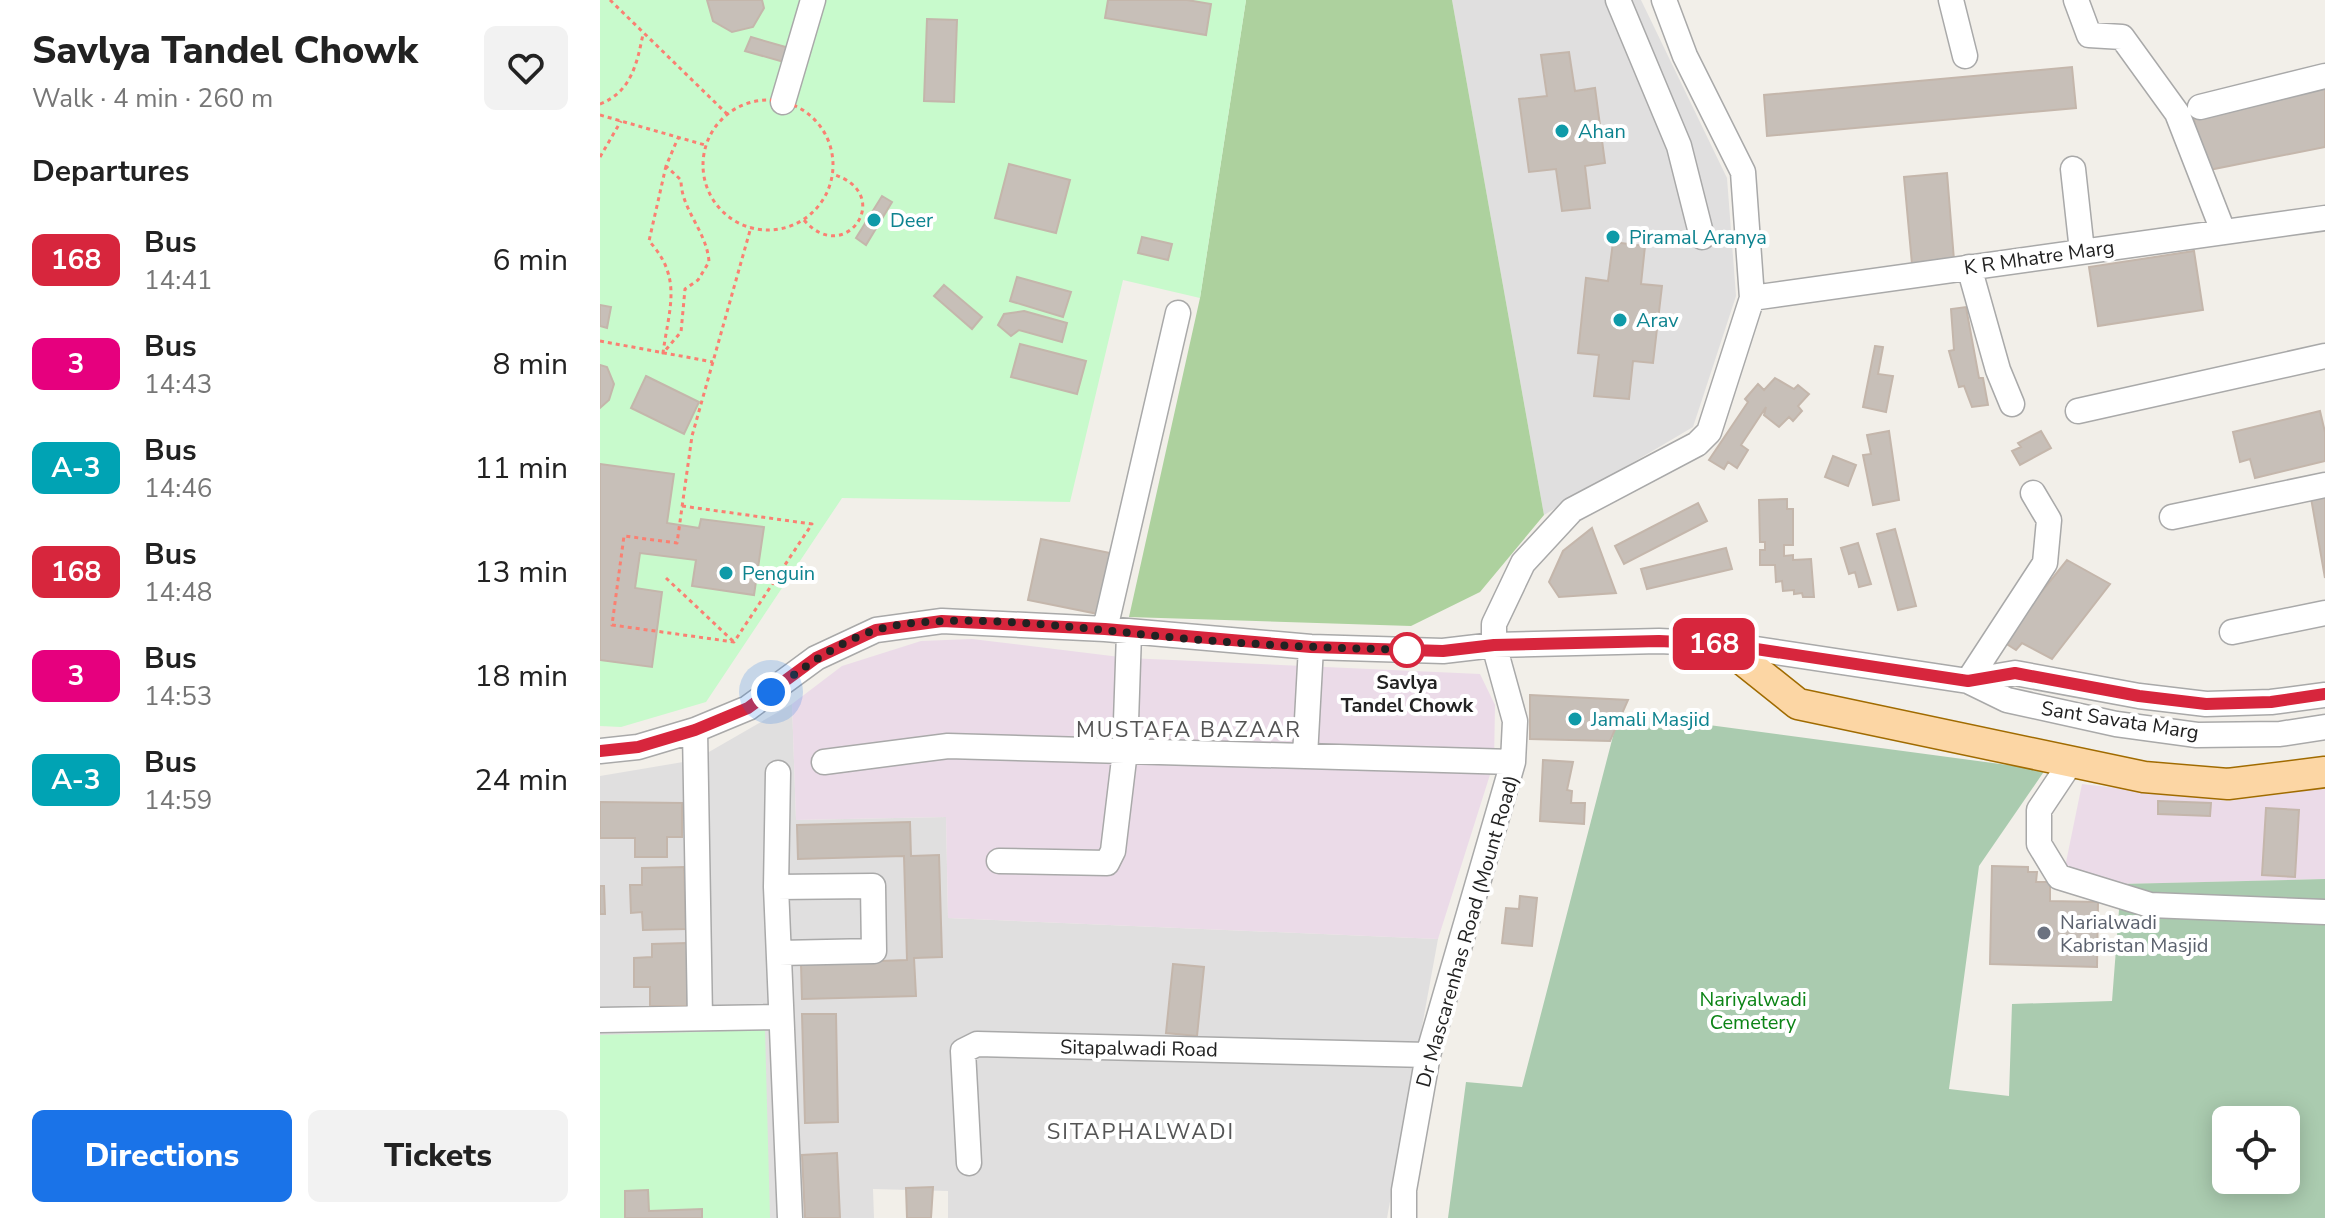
<!DOCTYPE html>
<meta charset="utf-8">
<style>
:root{--surface:#fff;--page:#f2f2f2;--text:#222;--muted:#767676;--accent:#1a73e8}
body{margin:0;font-family:"Nunito Sans",sans-serif;background:var(--page);color:var(--text);height:100vh;display:flex;flex-direction:column;font-size:30px;white-space:nowrap}
*{box-sizing:border-box;margin:0}
p{font-size:26px;color:var(--muted)}
.icon{flex:none;width:44px;height:44px;fill:none;stroke:currentColor;stroke-width:2;stroke-linecap:round;stroke-linejoin:round}
.map{position:relative;flex:1;overflow:hidden}
.sheet{display:flex;flex-direction:column;background:var(--surface);width:600px}
.sheet>*{flex:none}
.badge{padding:0 16px;border-radius:12px;font-size:28px;line-height:52px}
.fabs{position:absolute;left:1612px;top:1106px;display:grid;gap:16px}
.fabs a{display:grid;place-items:center;width:88px;height:88px;border-radius:12px;background:var(--surface);box-shadow:0 4px 20px #0003;font-size:40px}
.you{position:absolute;width:40px;height:40px;margin:-20px;border:6px solid #fff;border-radius:50%;background:#1a73e8;box-shadow:0 0 0 12px #1a73e833}
.map>.badge{position:absolute;translate:-50% -50%;box-shadow:0 0 0 4px #fff}
h2{padding:0 32px;font-size:30px;line-height:72px}
.round{display:grid;place-items:center;flex:none;width:84px;height:84px;border-radius:12px;background:var(--page)}
.headline{display:flex;align-items:center;justify-content:space-between;height:136px;padding:0 32px}
h1{font-size:38px;font-weight:800;line-height:60px}
.button{display:flex;gap:16px;margin-top:auto;padding:16px 32px}
.button a{flex:1;height:92px;border-radius:12px;background:var(--accent);color:#fff;font-size:32px;font-weight:800;line-height:92px;text-align:center}
.button a+a{background:var(--page);color:var(--text)}
ul{padding:0;list-style:none}
li{display:flex;align-items:center;gap:24px;height:104px;padding:0 32px}
li div{flex:1}
li b{display:block;font-size:30px}
li em{font-style:normal}
li .badge{min-width:88px;font-weight:700;text-align:center}
main{display:flex;flex:1;min-height:0}
.map>svg:first-child{display:block}
</style>
<main>
<section class="sheet">
<div class="headline"><div><h1>Savlya Tandel Chowk</h1><p>Walk · 4 min · 260 m</p></div><a class="round"><svg class="icon" aria-label="heart" viewBox="0 0 24 24"><path d="M12 20l-8-8c-3-5 5-10 8-4 3-6 11-1 8 4z"/></svg></a></div>
<h2>Departures</h2>
<ul>
<li><span class="badge" style="background:#d7263d;color:#fff">168</span><div><b>Bus</b><p>14:41</p></div><em>6 min</em></li>
<li><span class="badge" style="background:#e6007e;color:#fff">3</span><div><b>Bus</b><p>14:43</p></div><em>8 min</em></li>
<li><span class="badge" style="background:#00a3b4;color:#fff">A-3</span><div><b>Bus</b><p>14:46</p></div><em>11 min</em></li>
<li><span class="badge" style="background:#d7263d;color:#fff">168</span><div><b>Bus</b><p>14:48</p></div><em>13 min</em></li>
<li><span class="badge" style="background:#e6007e;color:#fff">3</span><div><b>Bus</b><p>14:53</p></div><em>18 min</em></li>
<li><span class="badge" style="background:#00a3b4;color:#fff">A-3</span><div><b>Bus</b><p>14:59</p></div><em>24 min</em></li>
</ul>
<div class="button"><a>Directions</a><a>Tickets</a></div>
</section>
<div class="map">
<svg width="1725" height="1218" viewBox="0 0 1725 1218">
<rect width="100%" height="100%" fill="#f2efe9"/>
<path fill="#e0dfdf" d="M 852,0 L 1041,0 L 1127,178 L 1136,296 L 1093,427 L 944,515 Z
M 192,704 L 196,820 L 346,817 L 348,918 L 838,939 L 787,1218 L 348,1218 L 348,1191 L 273,1189 L 274,1218 L 0,1218 L 0,776 L 95,760 Z"/>
<path fill="#ebdbe8" d="M 372,639 L 528,658 L 880,674 L 895,705 L 894,762 L 838,939 L 348,918 L 346,817 L 196,820 L 192,704 L 242,666 L 321,641 Z
M 1482,784 L 1628,801 L 1725,788 L 1725,879 L 1521,884 L 1464,872 Z"/>
<path fill="#add19e" d="M 646,0 L 852,0 L 944,515 L 880,592 L 811,626 L 529,617 L 600,298 Z"/>
<path fill="#aacbaf" fill-rule="evenodd" d="M 1019,713 L 1445,770 L 1379,866 L 1349,1089 L 1409,1096 L 1412,1004 L 1512,1001 L 1521,884 L 1725,879 L 1725,1218 L 848,1218 L 866,1082 L 922,1087 ZM 1626,1120 L 1686,1120 L 1686,1180 L 1626,1180 Z"/>
<path fill="#c8facc" d="M 0,0 L 646,0 L 600,298 L 523,280 L 470,502 L 242,498 L 106,702 L 21,727 L 0,726 Z
M 165,1030 L 170,1218 L 0,1218 L 0,1035 Z"/>
<path fill="#c7bfb8" stroke="#c4b6ab" stroke-width="2" d="M 107,0 L 162,0 L 164,8 L 153,27 L 132,32 L 113,21 Z
M 508,0 L 587,0 L 611,4 L 606,35 L 505,18 Z
M 327,19 L 357,20 L 354,102 L 324,101 Z
M 151,37 L 189,48 L 184,62 L 145,51 Z
M 969,52 L 975,91 L 995,88 L 1005,163 L 985,166 L 990,208 L 962,211 L 956,169 L 929,172 L 919,99 L 947,96 L 941,55 Z
M 1472,67 L 1476,108 L 1167,136 L 1164,95 Z
M 1725,88 L 1725,147 L 1604,171 L 1593,115 Z
M 409,164 L 470,180 L 456,233 L 395,218 Z
M 1347,173 L 1354,260 L 1312,264 L 1304,177 Z
M 282,196 L 292,202 L 266,245 L 256,238 Z
M 542,237 L 572,244 L 568,260 L 538,253 Z
M 1013,242 L 1045,246 L 1041,284 L 1062,286 L 1053,363 L 1033,361 L 1029,399 L 994,396 L 999,355 L 978,353 L 986,278 L 1008,281 Z
M 1594,251 L 1603,310 L 1498,326 L 1489,267 Z
M 417,277 L 471,292 L 463,317 L 410,301 Z
M 344,285 L 382,317 L 372,329 L 334,296 Z
M 0,305 L 11,307 L 7,328 L 0,326 Z
M 1366,307 L 1379,378 L 1383,378 L 1388,405 L 1372,407 L 1364,386 L 1359,387 L 1349,351 L 1354,350 L 1351,309 Z
M 424,311 L 467,323 L 462,342 L 419,330 L 411,336 L 398,325 L 404,314 Z
M 420,344 L 486,361 L 477,394 L 411,377 Z
M 1275,346 L 1283,347 L 1278,374 L 1293,376 L 1286,412 L 1263,407 Z
M 0,365 L 7,367 L 14,384 L 9,400 L 0,408 Z
M 46,376 L 99,402 L 84,434 L 31,408 Z
M 1175,378 L 1194,389 L 1198,385 L 1209,394 L 1198,406 L 1202,411 L 1193,421 L 1189,417 L 1179,427 L 1164,415 L 1166,407 L 1141,445 L 1148,450 L 1137,468 L 1128,462 L 1124,469 L 1109,460 L 1148,402 L 1145,399 L 1158,384 L 1164,390 Z
M 1720,411 L 1725,432 L 1725,461 L 1655,478 L 1650,459 L 1640,462 L 1633,432 Z
M 1289,431 L 1299,500 L 1273,505 L 1263,455 L 1271,454 L 1267,435 Z
M 1441,431 L 1451,448 L 1420,465 L 1412,451 L 1421,447 L 1418,443 Z
M 1233,456 L 1256,465 L 1248,486 L 1225,477 Z
M 0,464 L 74,474 L 67,523 L 99,528 L 101,519 L 164,527 L 154,595 L 92,586 L 96,560 L 40,553 L 35,588 L 62,592 L 52,667 L 0,660 Z
M 1725,495 L 1725,578 L 1711,498 Z
M 1187,499 L 1187,509 L 1193,509 L 1193,545 L 1184,545 L 1184,556 L 1193,555 L 1193,560 L 1211,559 L 1214,597 L 1203,597 L 1202,593 L 1194,594 L 1194,590 L 1183,591 L 1182,581 L 1176,582 L 1175,565 L 1160,565 L 1160,550 L 1165,550 L 1165,542 L 1160,542 L 1159,500 Z
M 1098,503 L 1107,521 L 1024,564 L 1015,546 Z
M 992,528 L 1016,593 L 959,597 L 949,582 L 963,551 Z
M 1295,529 L 1316,606 L 1298,610 L 1277,534 Z
M 441,539 L 510,553 L 498,614 L 428,600 Z
M 1258,543 L 1271,584 L 1259,587 L 1255,572 L 1249,574 L 1241,548 Z
M 1126,548 L 1132,569 L 1047,589 L 1041,569 Z
M 1467,560 L 1510,584 L 1452,659 L 1422,643 L 1416,650 L 1402,641 Z
M 930,695 L 1028,700 L 1010,741 L 930,739 Z
M 943,760 L 973,762 L 967,790 L 972,791 L 971,803 L 985,803 L 984,824 L 940,821 Z
M 1558,801 L 1611,803 L 1610,816 L 1558,814 Z
M 0,802 L 82,803 L 82,837 L 67,837 L 67,857 L 35,857 L 35,838 L 0,838 Z
M 1666,808 L 1699,810 L 1695,877 L 1662,875 Z
M 310,822 L 311,856 L 339,855 L 342,957 L 314,958 L 316,996 L 202,999 L 201,964 L 307,960 L 304,856 L 198,859 L 197,825 Z
M 1392,866 L 1428,867 L 1428,872 L 1437,872 L 1436,882 L 1450,882 L 1450,901 L 1498,902 L 1497,967 L 1390,964 Z
M 84,867 L 86,929 L 43,930 L 42,912 L 31,913 L 30,885 L 42,885 L 42,868 Z
M 0,886 L 4,886 L 5,914 L 0,914 Z
M 920,896 L 937,898 L 932,946 L 902,943 L 906,908 L 919,909 Z
M 87,943 L 87,1006 L 50,1006 L 50,987 L 34,987 L 34,958 L 52,957 L 52,944 Z
M 573,964 L 604,967 L 597,1036 L 566,1033 Z
M 202,1014 L 236,1014 L 238,1122 L 205,1123 Z
M 237,1153 L 240,1218 L 205,1218 L 202,1155 Z
M 333,1187 L 331,1218 L 307,1218 L 306,1188 Z
M 48,1190 L 49,1211 L 102,1209 L 102,1218 L 25,1218 L 25,1191 Z"/>
<g fill="none" stroke-linecap="round" stroke-linejoin="round">
<defs>
<path id="minor" d="M 1018,0 L 1079,146 L 1102,237
M 1351,0 L 1365,56
M 1476,0 L 1489,35 L 1522,37 L 1577,113 L 1623,231
M 183,102 L 213,0
M 1600,107 L 1725,76
M 1473,169 L 1482,251
M 1369,267 L 1398,370 L 1412,404
M 1152,298 L 1725,218
M 1478,411 L 1725,356
M 1572,517 L 1725,485
M 505,629 L 578,313
M 1632,632 L 1725,613
M 1368,681 L 1415,673 L 1539,696 L 1606,704 L 1671,702 L 1725,695
M 1368,681 L 1445,563 L 1449,520 L 1433,493
M 95,730 L 100,1018
M 0,751 L 38,747 L 95,730 L 148,708 L 216,658 L 276,630 L 342,621 L 505,629 L 711,647 L 843,651 L 894,645 L 1059,641 L 1123,644 L 1368,681 L 1407,700 L 1516,724 L 1597,735 L 1680,734 L 1725,727
M 705,756 L 711,647
M 224,762 L 348,746 L 913,762
M 1471,762 L 1439,810 L 1439,844 L 1459,877 L 1550,905 L 1725,912
M 178,773 L 176,887 L 190,1218
M 399,861 L 507,863 L 513,851 L 525,751 L 529,633
M 176,887 L 273,886 L 274,951 L 179,953
M 0,1020 L 181,1017
M 369,1163 L 363,1051 L 377,1044 L 828,1055
M 804,1218 L 804,1190 L 828,1055 L 913,762 L 915,721 L 894,645 L 894,624 L 923,563 L 972,510 L 1097,444 L 1109,432 L 1152,298 L 1143,172 L 1085,56 L 1064,0"/>
<path id="major" d="M 1123,644 L 1198,704 L 1544,777 L 1628,784 L 1725,772"/>
</defs>
<use href="#minor" stroke="#a9a9a9" stroke-width="27"/>
<use href="#major" stroke="#a06b00" stroke-width="33"/>
<path stroke="#fa8072" stroke-width="3" stroke-dasharray="4 4" stroke-linecap="butt" d="M 10,0 L 127,114
M103 165a65 65 0 1 1 130 0a65 65 0 1 1-130 0Z
M 0,104 C 31,92 37,64 43,34
M 0,115 L 105,145
M 0,157 L 21,121
M 66,166 L 49,241 C 83,278 69,308 63,353 L 81,332 L 85,289 L 98,280 L 109,262 C 107,231 81,210 81,180 L 66,166 L 78,138
M 204,220 C 245,268 297,193 232,174
M 0,341 L 113,362
M 82,506 L 212,524 L 134,642 L 12,625 L 24,536 L 77,543 L 92,436 L 151,227
M 66,578 L 134,642"/>
<use href="#minor" stroke="#fff" stroke-width="24"/>
<use href="#major" stroke="#fcd6a4" stroke-width="30"/>
</g>
<g fill="none" stroke-linecap="round" stroke-linejoin="round">
<defs>
<path id="line" d="M 0,751 L 38,747 L 95,730 L 148,708 L 216,658 L 276,630 L 342,621 L 505,629 L 711,647 L 843,651 L 894,645 L 1059,641 L 1123,644 L 1368,681 L 1415,673 L 1539,696 L 1606,704 L 1671,702 L 1725,694"/>
</defs>
<use href="#line" stroke="#fff" stroke-width="18"/>
<use href="#line" stroke="#d7263d" stroke-width="12"/>
<path stroke="#222" stroke-width="8" stroke-dasharray="0 14.4" d="M 171,692 C 203,668 237,642 276,630 C 337,611 464,626 531,633 C 625,644 721,648 817,650 L 807,650"/>
</g>
<g fill="#0f9aa8" stroke="#fff" stroke-width="3">
<circle cx="962" cy="131" r="8"/>
<circle cx="274" cy="220" r="8"/>
<circle cx="1013" cy="237" r="8"/>
<circle cx="1020" cy="320" r="8"/>
<circle cx="126" cy="573" r="8"/>
<circle cx="975" cy="719" r="8"/>
</g>
<circle fill="#fff" stroke="#d7263d" stroke-width="4" cx="807" cy="650" r="16"/>
<circle fill="#6b7280" stroke="#fff" stroke-width="3" cx="1444" cy="933" r="8"/>
<g text-anchor="middle" stroke-width="8" stroke-linejoin="round" paint-order="stroke">
<g font-size="20" fill="#0d838f" stroke="#fff" text-anchor="start">
<text x="978" y="138">Ahan</text>
<text x="290" y="227">Deer</text>
<text x="1029" y="244">Piramal Aranya</text>
<text x="1036" y="327">Arav</text>
<text x="142" y="580">Penguin</text>
<text x="991" y="726">Jamali Masjid</text>
</g>
<g font-size="20" fill="#222" stroke="#fff">
<text transform="translate(1439 257) rotate(-8)" y="7">K R Mhatre Marg</text>
<text transform="translate(1520 720) rotate(9)" y="7">Sant Savata Marg</text>
<text transform="translate(867 931) rotate(-74)" y="7">Dr Mascarenhas Road (Mount Road)</text>
<text transform="translate(539 1048) rotate(1)" y="7">Sitapalwadi Road</text>
</g>
<g font-size="20" font-weight="bold" fill="#222" stroke="#fff">
<text x="807" y="689">Savlya<tspan x="807" dy="23">Tandel Chowk</tspan></text>
</g>
<g font-size="20" fill="#5b616d" stroke="#fff" text-anchor="start">
<text x="1460" y="929">Narialwadi<tspan x="1460" dy="23">Kabristan Masjid</tspan></text>
</g>
<g font-size="20" fill="#0c8416" stroke="#fff">
<text x="1153" y="1006">Nariyalwadi<tspan x="1153" dy="23">Cemetery</tspan></text>
</g>
<g font-size="22" letter-spacing="2" fill="#555" stroke="#fff">
<text x="589" y="737">MUSTAFA BAZAAR</text>
<text x="541" y="1139">SITAPHALWADI</text>
</g>
</g>
</svg>
<div class="fabs">
<a><svg class="icon" aria-label="locate" viewBox="0 0 24 24"><circle cx="12" cy="12" r="6"/><path d="M12 2v4M12 18v4M2 12h4M18 12h4"/></svg></a>
</div>
<div class="you" style="left:171px;top:692px"></div>
<b class="badge" style="left:1114px;top:644px;background:#d7263d;color:#fff">168</b>
</div>
</main>
